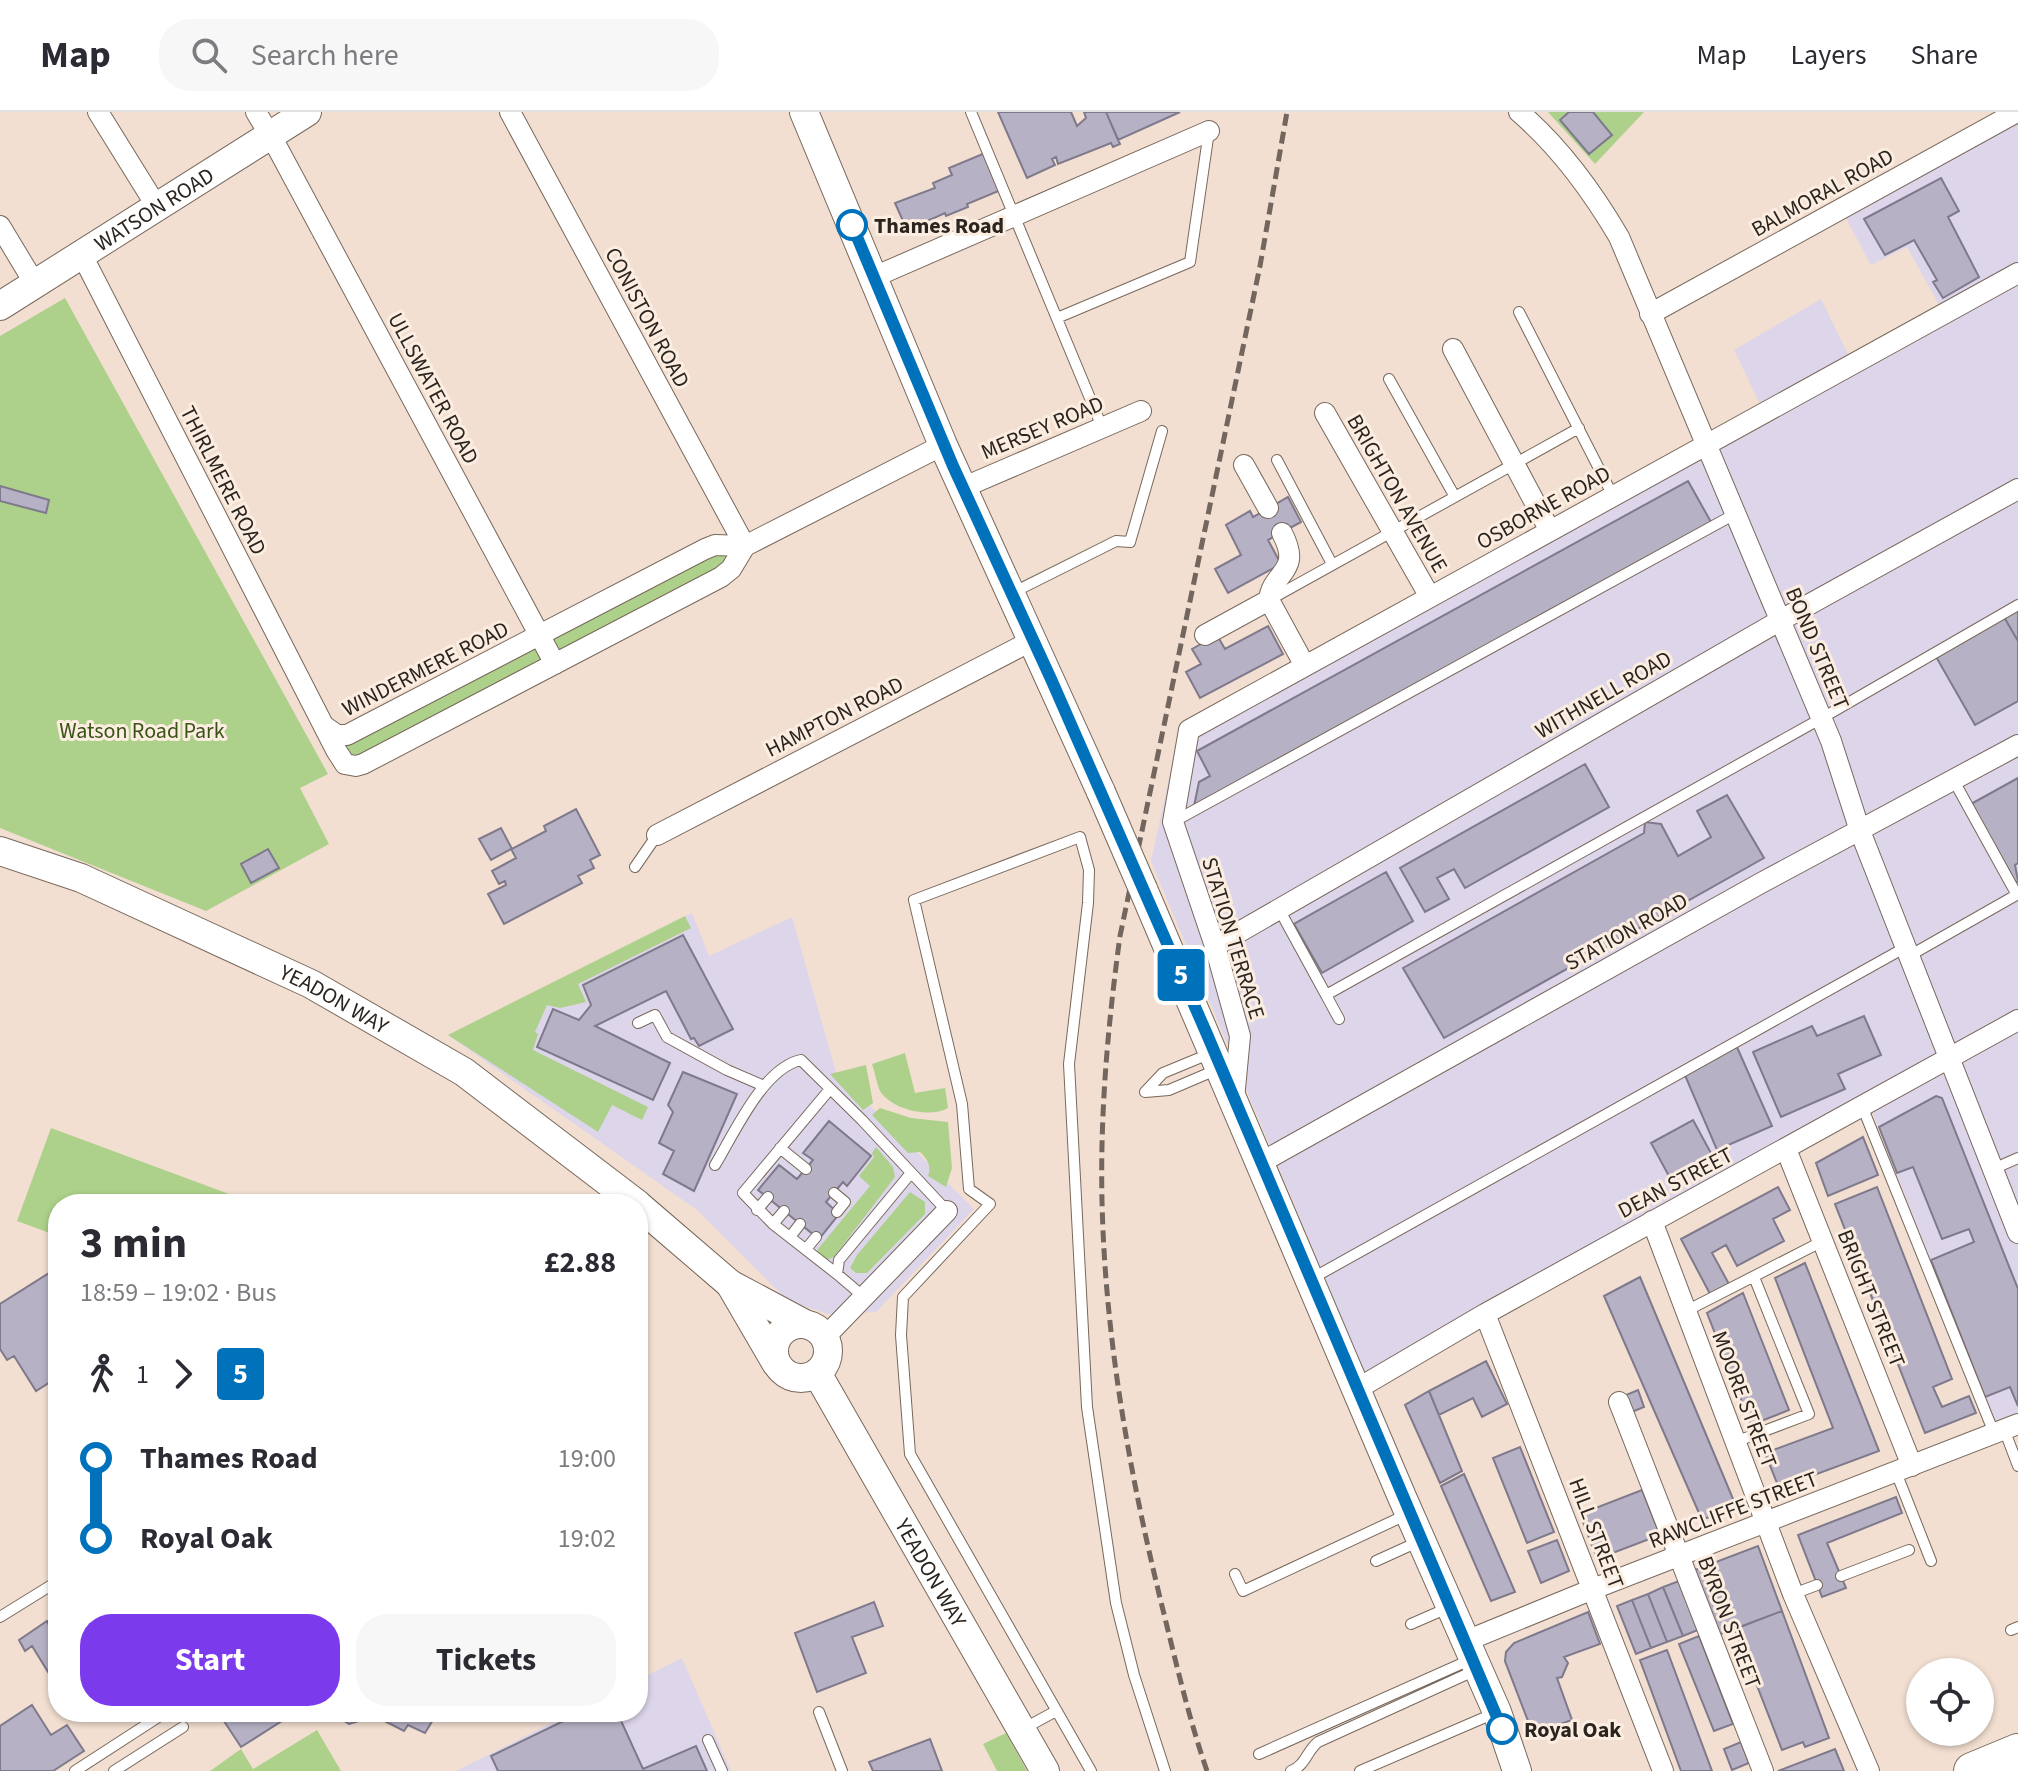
<!DOCTYPE html>
<meta charset="utf-8">
<style>
:root{--surface:#fff;--page:#f7f7f7;--text:#2b2b33;--muted:#7c7c81;--line:#e1e1e2;--accent:#7c3aed}
body{margin:0;font-family:"Source Sans 3",sans-serif;background:var(--page);color:var(--text);height:100vh;display:flex;flex-direction:column;font-size:30px;white-space:nowrap}
*{box-sizing:border-box;margin:0}
p{font-size:26px;color:var(--muted)}
.icon{flex:none;width:44px;height:44px;fill:none;stroke:currentColor;stroke-width:2;stroke-linecap:round;stroke-linejoin:round}
.map{position:relative;flex:1;overflow:hidden}
.drawer{position:absolute;left:48px;top:1082px;width:600px;height:528px;display:flex;flex-direction:column;background:var(--surface);border-radius:32px;box-shadow:0 2px 6px #0004}
.drawer>*{flex:none}
.badge{padding:0 16px;border-radius:6px;font-size:28px;line-height:52px}
.tools{position:absolute;left:1906px;top:1546px;display:grid;gap:16px}
.tools a{display:grid;place-items:center;width:88px;height:88px;border-radius:50%;background:var(--surface);box-shadow:0 2px 6px #0004;font-size:40px}
.map>.badge{position:absolute;translate:-50% -50%;box-shadow:0 0 0 4px #fff}
.legs{display:flex;align-items:center;gap:12px;height:88px;padding:0 32px;font-size:26px}
.legs p{margin-inline-start:auto}
.overview{display:flex;align-items:center;justify-content:space-between;height:136px;padding:0 32px}
h1{font-size:44px;font-weight:700;line-height:60px}
.action{display:flex;gap:16px;margin-top:auto;padding:16px 32px}
.action a{flex:1;height:92px;border-radius:32px;background:var(--accent);color:#fff;font-size:32px;font-weight:700;line-height:92px;text-align:center}
.action a+a{background:var(--page);color:var(--text)}
ul{padding:0 32px;list-style:none}
li{display:flex;align-items:center;gap:28px;height:80px;font-size:30px}
li i{display:grid;place-items:center;width:12px;height:100%;margin:0 10px;background:currentColor}
li i::after{content:'';width:20px;height:20px;margin:-10px;border:6px solid;border-radius:50%;background:var(--surface)}
li p{margin-inline-start:auto}
li:first-child i{background:linear-gradient(#0000 50%,currentColor 0)}
li:last-child i{background:linear-gradient(currentColor 50%,#0000 0)}
header{display:flex;align-items:center;gap:48px;box-sizing:border-box;height:112px;padding:0 40px;background:var(--surface);border-bottom:2px solid var(--line)}
header strong{font-size:38px}
nav{display:flex;gap:44px;margin-inline-start:auto;font-size:28px}
.search{width:560px;height:72px;background:var(--page);display:flex;align-items:center;gap:20px;box-sizing:border-box;padding:0 28px;border-radius:32px;color:var(--muted);font-size:30px}
.map>svg:first-child{display:block}
</style>
<header>
<strong>Map</strong>
<div class="search"><svg class="icon" aria-label="search" viewBox="0 0 24 24"><circle cx="10" cy="10" r="6"/><path d="M15 15l6 6"/></svg>Search here</div>
<nav><a>Map</a><a>Layers</a><a>Share</a></nav>
</header>
<div class="map">
<svg width="2018" height="1659" viewBox="0 0 2018 1659">
<rect width="100%" height="100%" fill="#f2dfd1"/>
<path fill="#ddd5ea" d="M 2018,3 L 2018,1304 L 1995,1312 L 1872,1000 L 1365,1262 L 1151,749 L 1180,616 L 1764,300 L 1734,238 L 1821,187 L 1855,256 L 1947,207 L 1907,135 L 1871,153 L 1843,101 Z
M 692,801 L 709,844 L 792,805 L 836,960 L 974,1097 L 876,1200 L 828,1202 L 788,1189 L 697,1098 L 448,923 Z
M 682,1546 L 731,1659 L 456,1659 L 573,1600 L 638,1600 L 638,1568 Z"/>
<path fill="#add18a" d="M 1548,0 L 1644,0 L 1595,52 Z
M 65,186 L 328,662 L 300,676 L 329,732 L 206,799 L 0,716 L 0,224 Z
M 745,434 L 735,452 L 356,654 L 330,620 L 705,437 Z
M 685,804 L 691,816 L 578,872 L 586,890 L 560,896 L 547,893 L 535,920 L 538,922 L 533,938 L 648,995 L 642,1008 L 612,993 L 598,1020 L 448,923 Z
M 905,941 L 915,981 L 945,976 L 948,996 C 929,1007 889,997 879,977 C 876,969 875,960 872,952 Z
M 866,953 L 873,991 L 863,998 L 830,962 Z
M 880,996 L 911,1006 L 948,1010 L 952,1056 L 946,1075 L 928,1064 C 932,1055 927,1046 920,1040 L 908,1041 L 872,1003 Z
M 51,1016 L 229,1082 L 225,1092 L 58,1092 L 58,1124 L 17,1109 Z
M 876,1035 L 893,1055 L 895,1065 L 834,1145 L 824,1149 L 817,1141 L 818,1137 L 870,1074 L 859,1064 L 874,1045 L 872,1041 Z
M 910,1080 L 925,1090 L 925,1102 L 867,1161 L 856,1161 L 850,1156 L 857,1143 Z
M 317,1618 L 341,1659 L 210,1659 L 241,1637 L 253,1657 Z
M 1006,1621 L 1027,1659 L 997,1659 L 983,1632 Z"/>
<path fill="#b7b1c5" stroke="#7e798b" stroke-width="2" d="M 998,0 L 1071,0 L 1077,14 L 1086,6 L 1084,0 L 1106,0 L 1120,32 L 1113,35 L 1111,31 L 1058,52 L 1056,45 L 1052,47 L 1055,53 L 1027,66 Z
M 1106,0 L 1180,0 L 1118,28 Z
M 1569,0 L 1593,0 L 1612,23 L 1589,42 L 1560,8 Z
M 985,41 L 1001,78 L 967,92 L 968,95 L 946,104 L 945,101 L 907,118 L 895,91 L 935,76 L 933,71 L 952,63 L 949,56 Z
M 1941,66 L 1959,99 L 1948,105 L 1979,165 L 1943,186 L 1933,170 L 1937,168 L 1914,128 L 1885,143 L 1864,107 Z
M 1688,369 L 1711,410 L 1194,694 L 1199,670 L 1210,664 L 1197,639 Z
M 0,374 L 49,388 L 46,401 L 0,389 Z
M 1288,385 L 1301,410 L 1268,428 L 1281,452 L 1228,481 L 1215,457 L 1241,443 L 1226,413 L 1250,399 L 1253,405 Z
M 2018,497 L 2018,529 L 2004,505 Z
M 2004,505 L 2018,529 L 2018,589 L 1975,613 L 1935,543 Z
M 1268,514 L 1283,542 L 1200,586 L 1186,560 L 1201,552 L 1192,537 L 1217,523 L 1225,537 Z
M 1585,652 L 1609,695 L 1465,776 L 1454,757 L 1437,766 L 1449,787 L 1425,800 L 1400,756 Z
M 2018,666 L 2018,751 L 2015,753 L 2018,769 L 2016,771 L 1971,692 Z
M 1727,683 L 1764,746 L 1444,926 L 1403,856 L 1644,721 L 1645,710 L 1661,712 L 1678,744 L 1711,725 L 1697,699 Z
M 576,697 L 600,743 L 590,748 L 594,756 L 578,764 L 582,771 L 504,812 L 488,782 L 506,773 L 505,769 L 499,772 L 492,759 L 516,746 L 511,737 L 491,748 L 479,727 L 501,716 L 512,737 L 546,719 L 544,714 Z
M 268,737 L 279,756 L 251,771 L 241,752 Z
M 1386,760 L 1413,809 L 1322,861 L 1294,812 Z
M 683,823 L 733,917 L 699,934 L 694,926 L 691,927 L 666,879 L 595,914 L 670,951 L 653,988 L 537,935 L 553,897 L 579,908 L 591,893 L 583,873 Z
M 1864,904 L 1881,943 L 1838,962 L 1845,977 L 1781,1005 L 1753,940 L 1812,914 L 1817,924 Z
M 1736,933 L 1772,1014 L 1717,1038 L 1684,961 Z
M 683,960 L 737,982 L 694,1079 L 663,1062 L 674,1039 L 659,1031 L 673,1000 L 668,993 Z
M 1936,984 L 1942,986 L 2018,1177 L 2018,1294 L 2010,1275 L 1985,1285 L 1931,1148 L 1974,1130 L 1969,1117 L 1942,1127 L 1913,1055 L 1897,1061 L 1879,1015 Z
M 1693,1008 L 1712,1043 L 1670,1066 L 1651,1031 Z
M 829,1009 L 871,1044 L 847,1074 L 843,1070 L 826,1090 L 839,1102 L 819,1127 L 758,1078 L 779,1053 L 797,1067 L 813,1048 L 803,1041 Z
M 1863,1025 L 1878,1063 L 1828,1084 L 1816,1051 Z
M 1778,1075 L 1790,1098 L 1773,1107 L 1784,1129 L 1737,1154 L 1726,1133 L 1712,1141 L 1729,1172 L 1710,1182 L 1681,1127 Z
M 1877,1075 L 1952,1267 L 1933,1275 L 1942,1295 L 1969,1284 L 1976,1301 L 1925,1321 L 1835,1092 Z
M 1805,1151 L 1879,1339 L 1779,1376 L 1765,1341 L 1833,1316 L 1775,1166 Z
M 57,1156 L 58,1265 L 36,1279 L 14,1244 L 7,1248 L 0,1237 L 0,1192 Z
M 1640,1165 L 1736,1394 L 1702,1408 L 1604,1184 Z
M 1743,1181 L 1789,1298 L 1751,1313 L 1707,1201 Z
M 1486,1249 L 1507,1292 L 1482,1305 L 1473,1286 L 1439,1303 L 1429,1279 Z
M 1638,1278 L 1644,1295 L 1632,1300 L 1626,1283 Z
M 1429,1279 L 1462,1359 L 1440,1371 L 1405,1293 Z
M 1520,1335 L 1554,1420 L 1527,1431 L 1493,1346 Z
M 1464,1362 L 1515,1480 L 1491,1489 L 1441,1374 Z
M 1642,1378 L 1660,1423 L 1597,1447 L 1580,1402 Z
M 1896,1385 L 1902,1401 L 1827,1431 L 1846,1476 L 1822,1485 L 1798,1423 Z
M 1557,1428 L 1569,1459 L 1541,1471 L 1528,1439 Z
M 1758,1434 L 1782,1499 L 1718,1523 L 1692,1459 Z
M 1679,1469 L 1698,1518 L 1683,1524 L 1663,1475 Z
M 1663,1475 L 1683,1524 L 1667,1530 L 1648,1482 Z
M 1648,1482 L 1667,1530 L 1651,1536 L 1632,1488 Z
M 1632,1488 L 1651,1536 L 1636,1542 L 1617,1494 Z
M 874,1490 L 883,1514 L 852,1525 L 866,1561 L 817,1580 L 795,1521 Z
M 1782,1499 L 1829,1626 L 1805,1635 L 1803,1630 L 1782,1638 L 1735,1517 Z
M 1588,1500 L 1600,1532 L 1564,1545 L 1568,1551 L 1562,1565 L 1557,1566 L 1572,1608 L 1533,1622 L 1505,1549 L 1506,1540 L 1514,1531 Z
M 58,1507 L 58,1558 L 50,1563 L 32,1534 L 25,1539 L 19,1528 L 47,1509 L 49,1513 Z
M 1699,1524 L 1733,1612 L 1714,1619 L 1679,1532 Z
M 1667,1538 L 1712,1659 L 1681,1659 L 1640,1548 Z
M 32,1593 L 51,1623 L 67,1613 L 84,1639 L 53,1659 L 0,1659 L 0,1614 Z
M 218,1600 L 309,1600 L 296,1608 L 293,1602 L 241,1635 Z
M 330,1600 L 362,1600 L 359,1609 L 349,1612 Z
M 367,1600 L 430,1600 L 436,1603 L 425,1621 L 408,1613 L 404,1619 Z
M 582,1600 L 617,1600 L 643,1657 L 696,1634 L 707,1659 L 498,1659 L 491,1644 Z
M 930,1627 L 942,1659 L 873,1659 L 869,1650 Z
M 1741,1630 L 1749,1651 L 1732,1658 L 1724,1637 Z
M 1835,1637 L 1844,1659 L 1778,1659 Z"/>
<g fill="none" stroke-linecap="round" stroke-linejoin="round">
<defs>
<path id="lane" d="M 971,0 L 1102,315
M 1519,200 L 1613,384
M 1057,206 L 1190,150 L 1209,19
M 1389,267 L 1455,385
M 1277,348 L 1332,452
M 1014,480 L 1116,429 L 1130,430 L 1162,319
M 1271,487 L 1579,316
M 1954,669 L 2017,783
M 1173,710 L 1735,402
M 635,755 L 657,723
M 1279,797 L 1326,883 L 1822,606 L 2018,493
M 1909,844 L 2018,782
M 1326,883 L 1339,907
M 638,911 L 655,903 L 667,925 L 727,958 L 764,974
M 830,977 L 743,1081 L 773,1112 L 837,1162
M 1145,980 L 1163,961 L 1209,942
M 1145,980 L 1169,978 L 1216,958
M 1862,994 L 1994,1321
M 780,1036 L 806,1057
M 715,1053 C 734,1022 763,956 801,948 L 862,1008 L 947,1099
M 1993,1057 L 2018,1046
M 834,1081 L 845,1090 L 837,1100
M 757,1098 L 768,1085
M 773,1112 L 784,1099
M 790,1125 L 800,1112
M 806,1137 L 816,1125
M 1311,1167 L 1906,835
M 864,1185 L 837,1162 L 839,1148 L 911,1061
M 1686,1199 L 1823,1129
M 2004,1317 L 2018,1354
M 1735,1330 L 1809,1302 L 1754,1165
M 1896,1360 L 1931,1449
M 1376,1449 L 1420,1429
M 1235,1462 L 1243,1479 L 1408,1402
M 1841,1464 L 1909,1438
M 1793,1482 L 1817,1473
M 0,1505 L 58,1469
M 1411,1512 L 1450,1495
M 2011,1518 L 2018,1515
M 819,1600 L 842,1659
M 1023,1617 L 1056,1599
M 708,1628 L 722,1659
M 1259,1642 L 1472,1547
M 75,1659 L 166,1600
M 114,1659 L 183,1615
M 1091,1659 L 910,1342 L 901,1223 L 903,1185 L 990,1092 L 969,1077 L 962,992 L 914,788 L 1080,725 L 1089,758 L 1088,791 L 1069,952 L 1087,1295 L 1116,1491 L 1134,1563 L 1165,1659
M 1291,1659 C 1306,1653 1306,1640 1318,1630 L 1476,1558
M 1360,1659 L 1495,1601"/>
<path id="street" d="M 98,0 L 157,95
M 256,0 L 277,35 L 555,552
M 510,0 L 745,434
M 1519,0 C 1560,35 1592,79 1619,125 L 1831,629 L 1860,719 L 2018,1121
M 0,114 L 35,172
M 82,143 L 336,638 L 345,652 L 356,654 L 363,652 L 721,465 L 731,457 L 745,434
M 874,165 L 1209,19
M 1650,202 L 2017,0
M 1453,237 L 1550,419
M 1325,301 L 1430,485
M 1244,353 L 1268,396
M 962,376 L 1141,299
M 1282,421 C 1303,461 1272,459 1269,488 L 1305,554
M 1205,523 L 1269,488
M 324,614 L 337,623 L 347,623 L 705,437 L 715,433 L 745,434 L 943,333
M 657,723 L 1033,528
M 1215,834 L 1781,508 L 2018,377
M 1234,987 L 1240,924 L 1215,834 L 1173,710 L 1189,618 L 2018,161
M 1786,1037 L 1912,1354
M 1260,1051 L 1761,771 L 2018,633
M 1652,1109 L 1793,1482 L 1869,1659
M 1485,1202 L 1663,1659
M 825,1225 L 947,1099
M 1357,1277 L 1485,1202 L 2018,908
M 1619,1290 L 1763,1659
M 1466,1529 L 1593,1477 L 2018,1312"/>
<g id="secondary">
<path d="M 804,0 L 943,333 L 1101,680"/>
<path id="s1" d="M 0,194 L 307,0"/>
<path id="s2" d="M 0,739 L 81,766 L 311,872 L 464,960 L 637,1092"/>
<path d="M 1143,777 L 1402,1385 L 1497,1600 L 1517,1659"/>
<path d="M 638,1093 L 730,1172 L 803,1211"/>
<path d="M 730,1172 L 776,1251"/>
<circle cx="801" cy="1239" r="27"/>
<path id="s3" d="M 817,1261 L 1045,1659"/>
</g>
<path id="highway" d="M 1972,1659 L 2018,1640"/>
</defs>
<use href="#lane" stroke="#78685b" stroke-width="12"/>
<use href="#street" stroke="#78685b" stroke-width="22"/>
<use href="#secondary" stroke="#78685b" stroke-width="30"/>
<use href="#highway" stroke="#78685b" stroke-width="38"/>
<use href="#lane" stroke="#fff" stroke-width="10"/>
<use href="#street" stroke="#fff" stroke-width="20"/>
<use href="#secondary" stroke="#fff" stroke-width="28"/>
<use href="#highway" stroke="#fff" stroke-width="36"/>
<path stroke="#72665e" stroke-width="5" stroke-dasharray="12 6" stroke-linecap="butt" d="M 1207,1659 C 1188,1604 1175,1546 1161,1490 C 1129,1359 1105,1224 1102,1089 C 1100,1000 1108,912 1120,824 L 1260,154 L 1287,0"/>
<defs>
<path id="secondary-bridge" d="M 1101,680 L 1143,777"/>
</defs>
<use href="#secondary-bridge" stroke="#78685b" stroke-width="30" stroke-linecap="butt"/>
<use href="#secondary-bridge" stroke="#fff" stroke-width="28"/>
</g>
<g fill="none" stroke-linecap="round" stroke-linejoin="round">
<defs>
<path id="line-1" d="M 852,113 L 953,354 L 1051,567 L 1206,920 L 1502,1617"/>
</defs>
<use href="#line-1" stroke="#fff" stroke-width="18"/>
<use href="#line-1" stroke="#0072bc" stroke-width="12"/>
</g>
<g fill="#fff" stroke="#0072bc" stroke-width="4">
<circle cx="852" cy="113" r="14"/>
<circle cx="1502" cy="1617" r="14"/>
</g>
<g text-anchor="middle" stroke-width="6" stroke-linejoin="round" paint-order="stroke">
<g font-size="22" fill="#2b241f" stroke="#fcede1">
<text transform="translate(1822 80) rotate(-29)" y="8">BALMORAL ROAD</text>
<text dy="8" stroke="none"><textPath href="#s1" startOffset="182">WATSON ROAD</textPath></text>
<text transform="translate(648 205) rotate(62)" y="8">CONISTON ROAD</text>
<text transform="translate(434 276) rotate(62)" y="8">ULLSWATER ROAD</text>
<text transform="translate(1042 315) rotate(-23)" y="8">MERSEY ROAD</text>
<text transform="translate(224 368) rotate(63)" y="8">THIRLMERE ROAD</text>
<text transform="translate(1398 381) rotate(60)" y="8">BRIGHTON AVENUE</text>
<text transform="translate(1543 395) rotate(-29)" y="8">OSBORNE ROAD</text>
<text transform="translate(1818 536) rotate(67)" y="8">BOND STREET</text>
<text transform="translate(425 556) rotate(-27)" y="8">WINDERMERE ROAD</text>
<text transform="translate(1603 582) rotate(-30)" y="8">WITHNELL ROAD</text>
<text transform="translate(834 604) rotate(-27)" y="8">HAMPTON ROAD</text>
<text transform="translate(1626 819) rotate(-29)" y="8">STATION ROAD</text>
<text transform="translate(1234 826) rotate(73)" y="8">STATION TERRACE</text>
<text dy="8" stroke="none"><textPath href="#s2" startOffset="366">YEADON WAY</textPath></text>
<text transform="translate(1675 1070) rotate(-28)" y="8">DEAN STREET</text>
<text transform="translate(1872 1186) rotate(68)" y="8">BRIGHT STREET</text>
<text transform="translate(1745 1287) rotate(69)" y="8">MOORE STREET</text>
<text transform="translate(1733 1397) rotate(-21)" y="8">RAWCLIFFE STREET</text>
<text transform="translate(1597 1421) rotate(69)" y="8">HILL STREET</text>
<text dy="8" stroke="none"><textPath href="#s3" startOffset="230">YEADON WAY</textPath></text>
<text transform="translate(1730 1510) rotate(69)" y="8">BYRON STREET</text>
</g>
<g font-size="22" font-weight="bold" fill="#2b241f" stroke="#fcede1" text-anchor="start">
<text x="874" y="121">Thames Road</text>
<text x="1524" y="1625">Royal Oak</text>
</g>
<g font-size="22" fill="#395317" stroke="#fcede1">
<text x="142" y="626">Watson Road Park</text>
</g>
</g>
</svg>
<div class="tools">
<a><svg class="icon" aria-label="locate" viewBox="0 0 24 24"><circle cx="12" cy="12" r="6"/><path d="M12 2v4M12 18v4M2 12h4M18 12h4"/></svg></a>
</div>
<b class="badge" style="left:1181px;top:863px;background:#0072bc;color:#fff">5</b>
<section class="drawer">
<div class="overview"><div><h1>3 min</h1><p>18:59 – 19:02 · Bus</p></div><b>£2.88</b></div>
<div class="legs"><svg class="icon" aria-label="walk" viewBox="0 0 24 24"><circle cx="13" cy="4" r="2"/><path d="M13 8l-2 6 4 7M11 14l-3 7M7 12l3-4h3l4 4"/></svg>1<svg class="icon" aria-label="forward" viewBox="0 0 24 24"><path d="M9 5l7 7-7 7"/></svg><b class="badge" style="background:#0072bc;color:#fff">5</b></div>
<ul>
<li><i style="color:#0072bc"></i><b>Thames Road</b><p>19:00</p></li>
<li><i style="color:#0072bc"></i><b>Royal Oak</b><p>19:02</p></li>
</ul>
<div class="action"><a>Start</a><a>Tickets</a></div>
</section>
</div>
